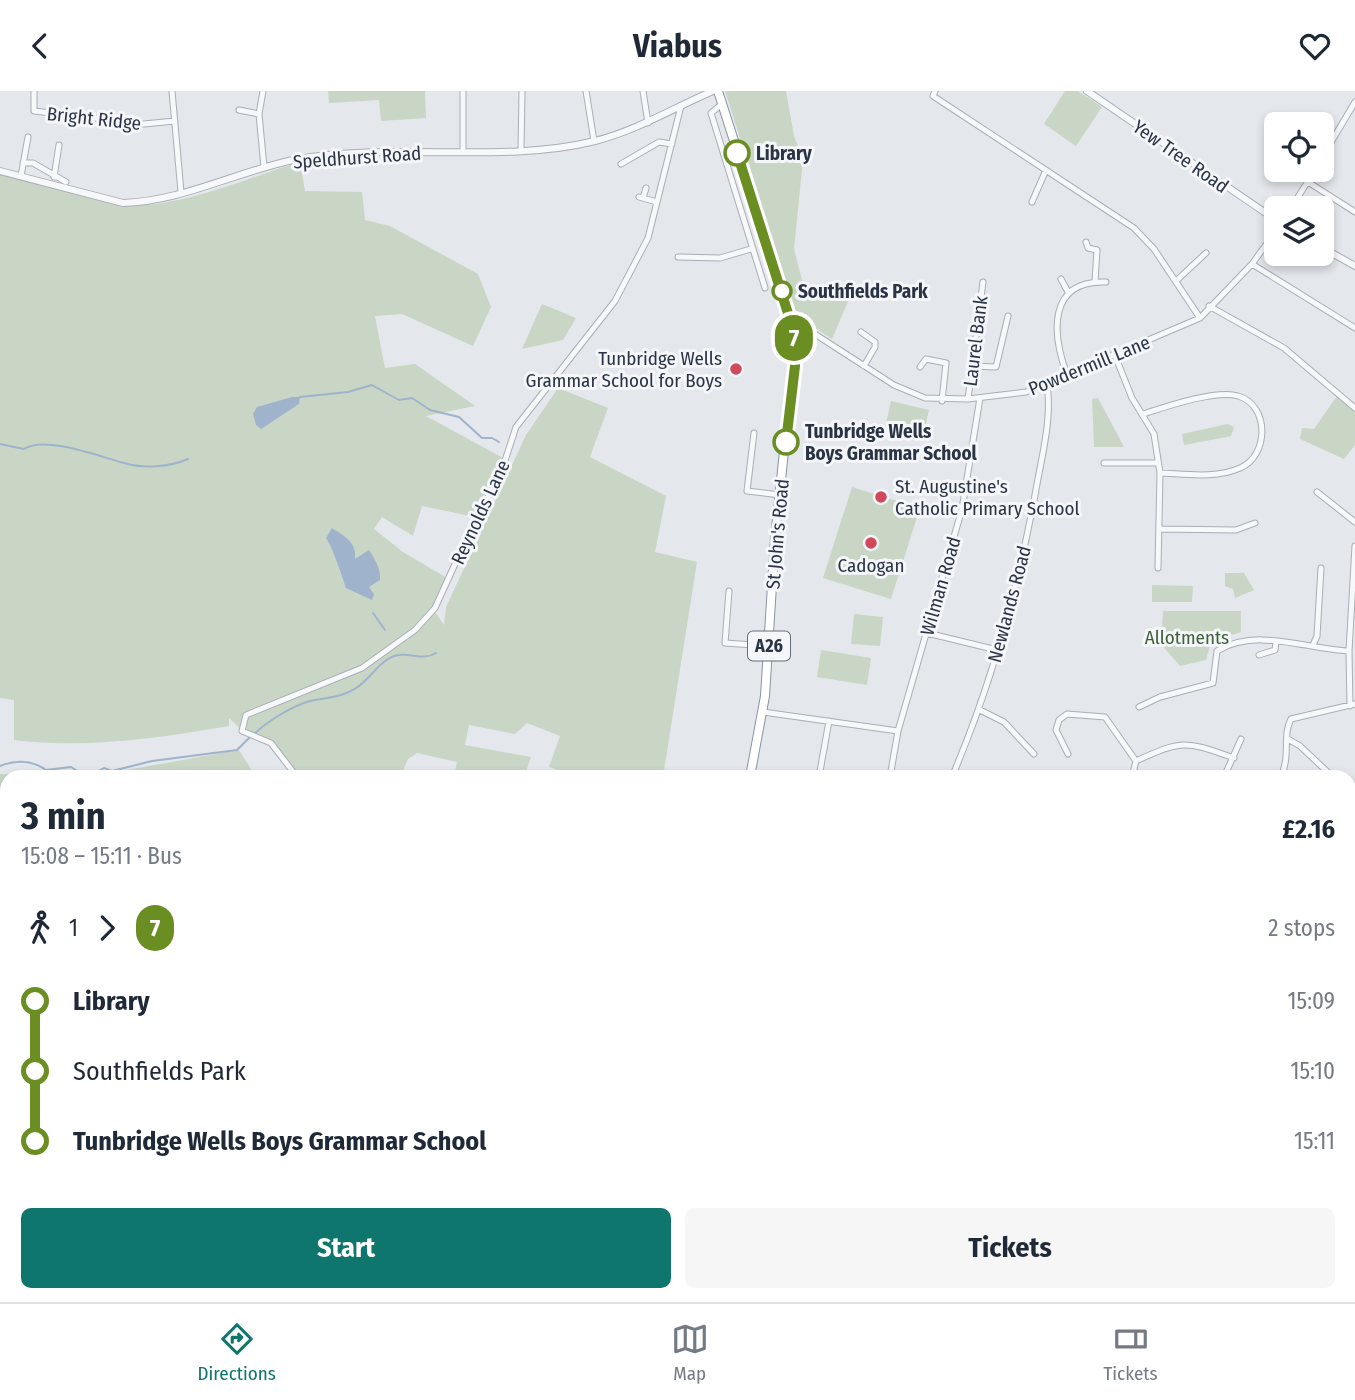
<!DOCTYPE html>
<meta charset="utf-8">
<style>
:root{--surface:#fff;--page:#f6f6f7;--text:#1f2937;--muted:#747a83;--line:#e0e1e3;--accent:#0f766e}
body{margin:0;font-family:"Fira Sans Condensed",sans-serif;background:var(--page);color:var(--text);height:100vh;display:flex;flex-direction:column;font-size:26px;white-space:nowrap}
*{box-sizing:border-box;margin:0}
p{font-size:23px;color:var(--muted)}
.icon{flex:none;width:38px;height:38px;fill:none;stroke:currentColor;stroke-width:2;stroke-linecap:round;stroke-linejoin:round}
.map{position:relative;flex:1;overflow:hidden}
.side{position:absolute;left:0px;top:679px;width:1356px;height:532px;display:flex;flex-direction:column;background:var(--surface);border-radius:21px 21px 0 0;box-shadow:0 4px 10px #0003}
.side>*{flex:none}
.badge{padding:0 14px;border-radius:23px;font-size:24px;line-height:46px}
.tools{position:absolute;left:1264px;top:21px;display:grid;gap:14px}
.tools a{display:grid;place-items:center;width:70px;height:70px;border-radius:10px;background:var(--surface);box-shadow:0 4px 10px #0003;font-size:35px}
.map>.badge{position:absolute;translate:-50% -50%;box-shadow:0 0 0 4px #fff}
.legs{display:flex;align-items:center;gap:10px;height:77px;padding:0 21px;font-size:23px}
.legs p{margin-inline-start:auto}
.overview{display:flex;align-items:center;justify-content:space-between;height:119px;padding:0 21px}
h1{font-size:38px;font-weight:700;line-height:52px}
.button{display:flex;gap:14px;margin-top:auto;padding:14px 21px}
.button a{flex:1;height:80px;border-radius:10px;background:var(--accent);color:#fff;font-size:28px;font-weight:700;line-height:80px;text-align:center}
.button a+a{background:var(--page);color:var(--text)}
ul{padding:0 21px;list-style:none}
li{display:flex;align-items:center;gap:24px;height:70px;font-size:26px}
li i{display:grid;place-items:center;width:10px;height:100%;margin:0 9px;background:currentColor}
li i::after{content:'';width:18px;height:18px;margin:-9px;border:5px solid;border-radius:50%;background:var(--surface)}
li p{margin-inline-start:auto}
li:first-child i{background:linear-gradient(#0000 50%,currentColor 0)}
li:last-child i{background:linear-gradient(currentColor 50%,#0000 0)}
header{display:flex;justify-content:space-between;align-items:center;height:91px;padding:0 21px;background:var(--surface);font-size:32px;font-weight:700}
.tabs{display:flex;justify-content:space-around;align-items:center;height:98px;border-top:2px solid var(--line);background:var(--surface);font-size:19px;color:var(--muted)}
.tabs a{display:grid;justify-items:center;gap:4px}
.tabs .active{color:var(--accent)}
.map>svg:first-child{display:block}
</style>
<header><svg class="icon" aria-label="back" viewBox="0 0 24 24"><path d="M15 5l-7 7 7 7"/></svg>Viabus<svg class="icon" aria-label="heart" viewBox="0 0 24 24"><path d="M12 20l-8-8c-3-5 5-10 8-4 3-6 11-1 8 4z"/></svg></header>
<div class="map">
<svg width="1355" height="1211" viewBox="0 0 1355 1211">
<rect width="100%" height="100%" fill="#e4e7ec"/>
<path fill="#c9d6c5" d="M 328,0 L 425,0 L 426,27 L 381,30 L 379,9 L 329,12 Z
M 725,0 L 786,0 L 794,45 L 803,68 L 794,158 L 805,201 L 824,196 L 849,208 L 832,248 L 797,225 Z
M 1065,0 L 1078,0 L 1102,16 L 1076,55 L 1044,33 Z
M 300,71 L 305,100 L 362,101 L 365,129 L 390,135 L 478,183 L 491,216 L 473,255 L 402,223 L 375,225 L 385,277 L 415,273 L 475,315 L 426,325 L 505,368 L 499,385 L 475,426 L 422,415 L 413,445 L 382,426 L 374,438 L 403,461 L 447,487 L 433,518 L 444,534 L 446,516 L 526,344 L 558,297 L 608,317 L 590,366 L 666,405 L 655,461 L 697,471 L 663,686 L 578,686 L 549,676 L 560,645 L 527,632 L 515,643 L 469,634 L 465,654 L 531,666 L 524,686 L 454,686 L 457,671 L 417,662 L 408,668 L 400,686 L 297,686 L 263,649 L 244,641 L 229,627 L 229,635 C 159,647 85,658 14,649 L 14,609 L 0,607 L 0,83 L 123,115 C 184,116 243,88 300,71 Z
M 542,213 L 576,227 L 563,249 L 522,258 Z
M 1337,305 L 1355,321 L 1355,354 L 1344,368 L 1300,348 L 1302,337 L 1314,338 Z
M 1098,307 L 1124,356 L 1094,356 L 1092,308 Z
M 891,310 L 929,319 L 923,346 L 885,337 Z
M 1228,333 L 1234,336 L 1231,345 L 1184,354 L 1182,343 Z
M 852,396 L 920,417 L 891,508 L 823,487 Z
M 1225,482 L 1244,482 L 1254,499 L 1235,507 L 1233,498 L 1225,495 Z
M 1152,494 L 1193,495 L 1192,511 L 1152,511 Z
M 1163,520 L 1241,520 L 1241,541 L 1211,551 L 1206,569 L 1180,575 L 1161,553 Z
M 854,523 L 883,526 L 880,555 L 851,553 Z
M 821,559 L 871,567 L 867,594 L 817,586 Z
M 239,659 L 256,686 L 87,686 Z
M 0,683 L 65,686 L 7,686 L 7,837 L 0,840 Z
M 7,862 L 7,913 L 0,914 L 0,866 Z
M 1355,871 L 1355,996 L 1349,1001 L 1349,886 L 1353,886 Z
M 0,1083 L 7,1085 L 7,1154 L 0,1156 Z"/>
<path fill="#9fb4cc" d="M 292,306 L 300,306 L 299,313 L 261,338 L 256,334 L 253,323 L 257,316 Z
M 332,437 C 344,445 357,451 355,468 L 369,459 C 375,468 381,478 380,489 L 369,496 L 374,503 L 372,509 L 346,497 C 342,485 332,455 326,447 Z"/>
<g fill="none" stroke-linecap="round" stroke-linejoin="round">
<path stroke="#9fb4cc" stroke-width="2" d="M 300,306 L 348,301 L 372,294 L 399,309 L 412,307 L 430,319 L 459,326 L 482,347 L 492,347 L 499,351
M 0,353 L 24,358 C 44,344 101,366 124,372 C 144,378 169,376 188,368
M 373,522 L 385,539
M 254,643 C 268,630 292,615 310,610 C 328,606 341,607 356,597 C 371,588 381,566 399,564 C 412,562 423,570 436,562
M 0,675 C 16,669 32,669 46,679 L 71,676 C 84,685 90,685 104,677 L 112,680 L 152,670 L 237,659 L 250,646"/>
<defs>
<path id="minor" d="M 34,0 L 34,20 L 144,33 L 175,30
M 172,0 L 181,101
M 263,0 L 259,23 L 264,76
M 586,0 L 594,50
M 643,0 L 648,32
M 935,0 L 933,5 L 1134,137 L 1154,158 L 1200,227
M 722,13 L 711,22 L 765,197
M 239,19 L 259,23
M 521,59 L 522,0
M 463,60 L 463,0
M 1321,68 L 1355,11
M 23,72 L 33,72 L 66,91
M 621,73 L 659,51 L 672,53
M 21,85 L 28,46
M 54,86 L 59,54
M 1308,91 L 1355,121
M 639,106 L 657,111
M 643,107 L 646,97
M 1032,111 L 1046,79
M 1291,117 L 1315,79
M 1086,151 L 1088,157 L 1097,159 L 1095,191
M 678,166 L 720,167 L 751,158
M 1252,173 L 1355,237
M 1061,188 L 1068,201
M 1176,190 L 1206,162
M 1209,215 L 1284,257 L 1355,317
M 794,238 L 807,238 L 894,294 L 925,307 L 968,308 L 1026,301 L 1200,227 L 1252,173 L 1276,140
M 861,241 L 875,251 L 875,256 L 864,275
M 1114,262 L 1132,307 L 1154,343 L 1160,382 L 1158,477
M 971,275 L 996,276 L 1008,225
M 920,276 L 926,268 L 946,272 L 942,310
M 1067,284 C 1052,243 1047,189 1106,191
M 968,308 L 983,191
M 1143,323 C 1165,316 1217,298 1238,305 C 1270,314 1269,365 1240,377 C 1216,388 1185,383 1160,382
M 754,342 L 747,400 L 780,404
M 1104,372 L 1158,372
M 1317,401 L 1355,431
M 1159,438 L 1236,439 L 1255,432
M 729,500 L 725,552 L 769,555
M 927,542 L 997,559
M 1313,554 L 1317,545 L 1321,477
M 1259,564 L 1275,559 L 1276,551
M 1350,615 L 1349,560 L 1355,455
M 1139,616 L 1160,606 L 1213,592 L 1217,560 C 1256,536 1306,558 1349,560
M 980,619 L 1004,631 L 1034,663
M 763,621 L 898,640
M 1288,648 L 1300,655 L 1333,686
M 1068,663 L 1056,639 L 1059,629 L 1067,623 L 1105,626 L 1136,670
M 1136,670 C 1184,648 1185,650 1234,667
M 297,686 L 271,652 L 242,640 L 246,624 L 362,577 L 415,539 L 435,517 L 475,429 L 500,385 L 516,336 L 615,210 L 648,147 L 681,15
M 819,686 L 829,630
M 890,686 L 898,640 L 962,418 L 980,307
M 952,686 C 992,592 1019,494 1037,393 C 1043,360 1052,326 1047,293
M 1132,686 L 1136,670
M 1224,686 L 1241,648
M 1281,686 C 1291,663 1282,645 1291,628 L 1355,613
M 1349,701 L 1355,707
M 1349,1108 L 1355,1105
M 301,1204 L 307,1211
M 459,1204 L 460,1211
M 792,1204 L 794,1211
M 924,1204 L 933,1211
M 128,1211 L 132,1204
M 384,1211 L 388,1204
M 510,1211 L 511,1204
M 884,1211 L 893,1204
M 968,1211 L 971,1204
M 1158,1211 L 1162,1204
M 1349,1211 L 1355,1207"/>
<path id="tertiary" d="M 1087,0 L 1276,129
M 0,80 L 123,112 C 184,110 240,79 298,68 C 394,51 502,73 595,50 C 638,39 673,17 713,0
M 1321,156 L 1355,175
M 1349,717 L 1355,709
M 1039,1211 L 1042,1204
M 1268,1211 L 1269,1204"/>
<path id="trunk" d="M 718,0 L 787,215 L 795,254 L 775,447 L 765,605 L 750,686
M 741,1204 L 745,1211"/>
</defs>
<use href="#minor" stroke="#a9aeb7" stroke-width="7"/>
<use href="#tertiary" stroke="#a9aeb7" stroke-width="8"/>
<use href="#trunk" stroke="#8b94a3" stroke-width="10"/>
<use href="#minor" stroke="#f7f8fa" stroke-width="5"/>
<use href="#tertiary" stroke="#f7f8fa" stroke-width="6"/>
<use href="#trunk" stroke="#fff" stroke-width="8"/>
<defs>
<path id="rail" d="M 1349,915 L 1355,906
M 1134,1211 L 1139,1204"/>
</defs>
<use href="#rail" stroke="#7d8696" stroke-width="4.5"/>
<use href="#rail" stroke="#f4f6f9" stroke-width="2" stroke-dasharray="5" stroke-linecap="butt"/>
</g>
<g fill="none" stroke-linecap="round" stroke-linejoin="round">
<defs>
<path id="line-1" d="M 737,62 L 793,238 L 795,275 L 786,351"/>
</defs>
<use href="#line-1" stroke="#fff" stroke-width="16"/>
<use href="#line-1" stroke="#6b8e23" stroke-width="10"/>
</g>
<g fill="#fff" stroke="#6b8e23" stroke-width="3.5">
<circle cx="737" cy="62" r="12"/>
<circle cx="782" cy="200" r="9"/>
<circle cx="786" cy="351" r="12"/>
</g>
<g fill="#d1495b" stroke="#f4f6f9" stroke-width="2.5">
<circle cx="736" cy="278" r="7"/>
<circle cx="881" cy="406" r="7"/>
<circle cx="871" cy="452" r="7"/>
</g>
<g text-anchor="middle" stroke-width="6" stroke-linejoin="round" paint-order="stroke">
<rect fill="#f4f6f9" stroke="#676e7b" stroke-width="2" x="748" y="540.5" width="42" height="29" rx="5"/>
<g font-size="18" font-weight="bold" fill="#2b3445">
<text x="769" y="561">A26</text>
</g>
<g font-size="19" fill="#2b3445" stroke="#f4f6f9">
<text transform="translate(94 27) rotate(6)" y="7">Bright Ridge</text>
<text transform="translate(1181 65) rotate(35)" y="7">Yew Tree Road</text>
<text transform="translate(357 66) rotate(-4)" y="7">Speldhurst Road</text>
<text transform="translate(975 250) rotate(-83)" y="7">Laurel Bank</text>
<text transform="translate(1089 274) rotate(-22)" y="7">Powdermill Lane</text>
<text transform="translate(480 421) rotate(-65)" y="7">Reynolds Lane</text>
<text transform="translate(777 443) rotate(-85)" y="7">St John's Road</text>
<text transform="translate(940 495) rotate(-74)" y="7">Wilman Road</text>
<text transform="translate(1009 513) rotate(-75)" y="7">Newlands Road</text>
</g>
<g font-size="19" font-weight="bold" fill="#2b3445" stroke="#f4f6f9" text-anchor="start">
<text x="756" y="69">Library</text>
<text x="798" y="207">Southfields Park</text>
<text x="805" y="347">Tunbridge Wells<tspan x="805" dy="22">Boys Grammar School</tspan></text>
</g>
<g font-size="19" fill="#2b3445" stroke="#f4f6f9" text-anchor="end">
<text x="722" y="274">Tunbridge Wells<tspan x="722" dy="22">Grammar School for Boys</tspan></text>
<text x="895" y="402" text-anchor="start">St. Augustine's<tspan x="895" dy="22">Catholic Primary School</tspan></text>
<text x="871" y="481" text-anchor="middle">Cadogan</text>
</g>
<g font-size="19" fill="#3f6138" stroke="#f4f6f9">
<text x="1187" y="553">Allotments</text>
</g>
</g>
</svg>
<div class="tools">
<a><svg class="icon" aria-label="locate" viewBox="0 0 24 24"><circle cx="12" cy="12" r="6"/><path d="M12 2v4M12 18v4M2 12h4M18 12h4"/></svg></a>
<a><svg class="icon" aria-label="layers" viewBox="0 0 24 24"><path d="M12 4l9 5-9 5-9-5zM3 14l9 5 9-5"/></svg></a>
</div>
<b class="badge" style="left:794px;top:247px;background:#6b8e23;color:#fff">7</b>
<section class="side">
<div class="overview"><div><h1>3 min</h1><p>15:08 – 15:11 · Bus</p></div><b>£2.16</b></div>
<div class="legs"><svg class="icon" aria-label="walk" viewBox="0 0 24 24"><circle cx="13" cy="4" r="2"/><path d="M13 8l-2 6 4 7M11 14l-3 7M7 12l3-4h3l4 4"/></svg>1<svg class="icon" aria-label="forward" viewBox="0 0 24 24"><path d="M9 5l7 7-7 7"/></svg><b class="badge" style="background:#6b8e23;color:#fff">7</b><p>2 stops</p></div>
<ul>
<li><i style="color:#6b8e23"></i><b>Library</b><p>15:09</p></li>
<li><i style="color:#6b8e23"></i><span>Southfields Park</span><p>15:10</p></li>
<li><i style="color:#6b8e23"></i><b>Tunbridge Wells Boys Grammar School</b><p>15:11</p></li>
</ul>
<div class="button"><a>Start</a><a>Tickets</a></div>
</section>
</div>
<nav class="tabs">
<a class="active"><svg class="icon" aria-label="directions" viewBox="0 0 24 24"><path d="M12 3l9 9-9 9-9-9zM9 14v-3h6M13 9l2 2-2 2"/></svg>Directions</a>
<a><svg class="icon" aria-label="map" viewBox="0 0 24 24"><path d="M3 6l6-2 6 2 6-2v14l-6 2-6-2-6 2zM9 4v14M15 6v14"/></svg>Map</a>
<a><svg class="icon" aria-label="tickets" viewBox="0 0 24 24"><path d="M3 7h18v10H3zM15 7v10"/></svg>Tickets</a>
</nav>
